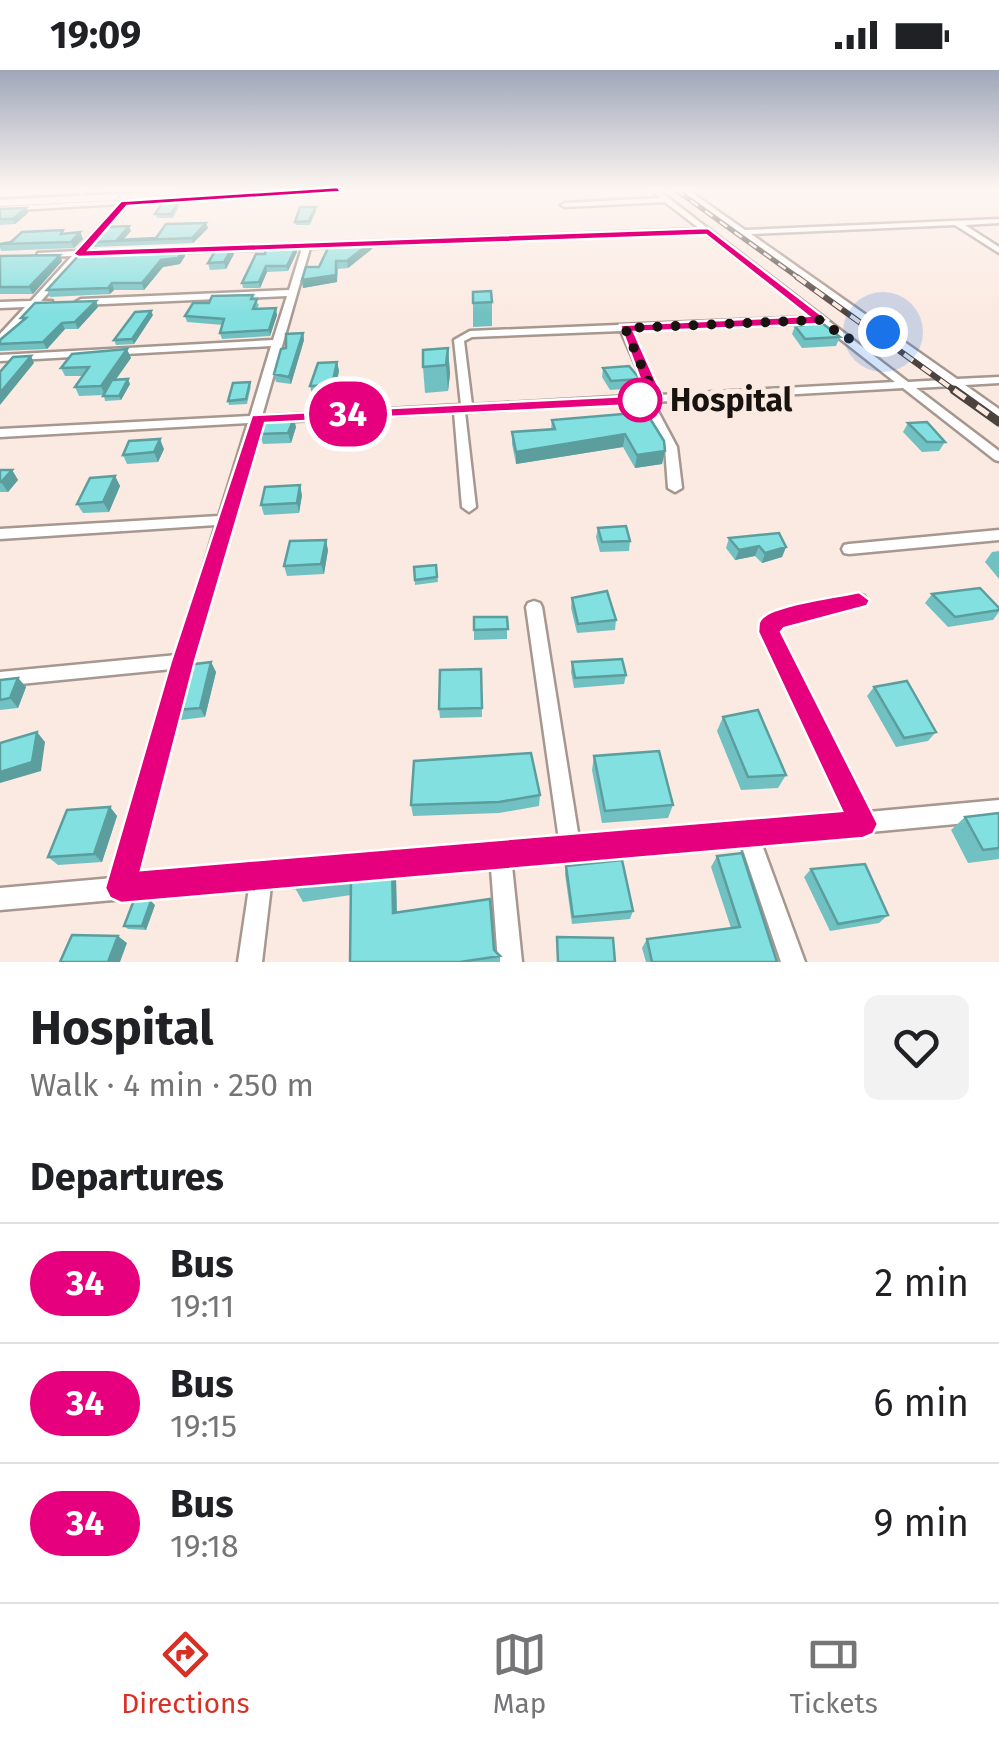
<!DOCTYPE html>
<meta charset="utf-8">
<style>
:root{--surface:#fff;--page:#f2f2f2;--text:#202124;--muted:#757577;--line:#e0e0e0;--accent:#d93025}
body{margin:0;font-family:"Fira Sans",sans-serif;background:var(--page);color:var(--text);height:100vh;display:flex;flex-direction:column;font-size:38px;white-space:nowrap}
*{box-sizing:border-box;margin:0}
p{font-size:32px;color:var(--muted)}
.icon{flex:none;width:55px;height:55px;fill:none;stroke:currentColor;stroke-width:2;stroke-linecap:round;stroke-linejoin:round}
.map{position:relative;height:892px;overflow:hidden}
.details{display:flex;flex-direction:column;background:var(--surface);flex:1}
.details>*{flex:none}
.badge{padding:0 20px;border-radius:32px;font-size:35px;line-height:65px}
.you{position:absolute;width:50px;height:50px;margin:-25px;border:8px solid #fff;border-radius:50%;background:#1a73e8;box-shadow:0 0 0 15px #1a73e833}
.map>.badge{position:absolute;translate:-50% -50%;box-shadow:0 0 0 5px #fff}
h2{padding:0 30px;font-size:38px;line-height:90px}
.round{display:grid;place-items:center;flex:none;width:105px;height:105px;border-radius:15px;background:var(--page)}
.head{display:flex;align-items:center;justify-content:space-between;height:170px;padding:0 30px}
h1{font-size:48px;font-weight:700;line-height:75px}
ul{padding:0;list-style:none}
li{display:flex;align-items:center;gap:30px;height:120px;padding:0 30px;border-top:2px solid var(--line)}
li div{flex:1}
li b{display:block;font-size:38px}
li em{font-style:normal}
li .badge{min-width:110px;font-weight:700;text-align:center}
.status{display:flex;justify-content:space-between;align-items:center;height:70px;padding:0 50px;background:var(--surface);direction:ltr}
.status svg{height:28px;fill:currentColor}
.menu{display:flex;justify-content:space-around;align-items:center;height:140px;border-top:2px solid var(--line);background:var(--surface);font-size:28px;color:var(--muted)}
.menu a{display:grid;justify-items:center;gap:5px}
.menu .active{color:var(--accent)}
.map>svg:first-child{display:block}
</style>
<div class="status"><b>19:09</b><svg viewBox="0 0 49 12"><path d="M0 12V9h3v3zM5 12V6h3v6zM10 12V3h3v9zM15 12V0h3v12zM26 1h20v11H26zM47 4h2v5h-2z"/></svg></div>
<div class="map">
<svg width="999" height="892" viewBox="0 0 999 892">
<rect width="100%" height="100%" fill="#fbeae2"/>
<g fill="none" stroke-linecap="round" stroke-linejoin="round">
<defs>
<path id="lane" d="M 82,124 L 83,120"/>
<path id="street" d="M 311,120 L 342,120 L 339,122 L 128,134 L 86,181 L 97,181 L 97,185 L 81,186 L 41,231 L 52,231 L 52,235 L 36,236 L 4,272 L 0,273 L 0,264 L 25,237 L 0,238 L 0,232 L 31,231 L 72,186 L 41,187 L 37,185 L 38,183 L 77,181 L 120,134 L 0,141 L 0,137 Z
M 651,120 L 658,120 L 908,312 L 944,310 L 681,120 L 688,120 L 745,160 L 999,149 L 999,153 L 965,155 L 999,177 L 999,183 L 955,155 L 751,164 L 957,309 L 999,307 L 999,313 L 965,315 L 999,339 L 999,347 L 952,316 L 916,318 L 999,381 L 999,391 L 995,390 L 903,318 L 653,332 L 677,377 L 682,418 L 675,422 L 668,418 L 665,377 L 642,332 L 465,342 L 476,437 L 469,442 L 462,437 L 454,342 L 260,353 L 191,591 L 135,806 L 313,791 L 321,794 L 324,802 L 321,810 L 313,813 L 271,816 L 262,892 L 238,892 L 249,818 L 0,840 L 0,818 L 113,808 L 172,599 L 0,616 L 0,602 L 177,585 L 216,455 L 0,469 L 0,459 L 219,446 L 248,353 L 0,367 L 0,359 L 250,346 L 271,276 L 0,291 L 0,285 L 273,270 L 287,226 L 81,235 L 76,232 L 81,229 L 289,220 L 302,178 L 163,183 L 163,179 L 166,179 L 700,159 L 665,132 L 565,137 L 561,135 L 565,133 L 660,128 ZM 705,163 L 813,247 L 470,261 L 454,270 L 461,335 L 262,346 L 310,178 ZM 820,253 L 895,312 L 660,325 L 631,260 ZM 621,261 L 649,325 L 472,335 L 464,271 L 472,267 Z
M 999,460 L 999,470 L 849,484 L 844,483 L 842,479 L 844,475 L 849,474 Z
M 859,524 L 864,526 L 867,530 L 864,534 L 783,555 L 778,558 L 778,562 L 868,742 L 999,730 L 999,750 L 761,772 L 805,892 L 781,892 L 741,774 L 512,796 L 522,892 L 498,892 L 491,798 L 374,809 L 366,806 L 363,798 L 366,790 L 374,787 L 492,776 L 500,773 L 506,775 L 559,770 L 526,537 L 528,533 L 534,531 L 540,533 L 542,537 L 579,769 L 848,744 L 762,562 C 763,553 761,553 769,548 C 782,538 840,529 859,524 Z"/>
<path id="primary" d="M 200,120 L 262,120 L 256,123 L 0,136 L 0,130 Z"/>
</defs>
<use href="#lane" stroke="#a6978f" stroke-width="6"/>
<use href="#street" stroke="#a6978f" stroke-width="5"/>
<use href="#primary" stroke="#a6978f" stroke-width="6"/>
<use href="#lane" stroke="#fff" stroke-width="4"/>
<use href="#street" fill="#fff" fill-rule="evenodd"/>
<use href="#primary" fill="#fff" fill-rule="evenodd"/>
<defs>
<path id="rail-far2" d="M 676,120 L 800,209"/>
<path id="rail-far1" d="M 797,207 L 958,323"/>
<path id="rail" d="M 954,320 L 999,352"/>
</defs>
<use href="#rail-far2" stroke="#4c433f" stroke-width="5"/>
<use href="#rail-far1" stroke="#4c433f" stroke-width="6"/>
<use href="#rail" stroke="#4c433f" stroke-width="9"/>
<use href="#rail-far2" stroke="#fbeae2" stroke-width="2.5" stroke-dasharray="9" stroke-linecap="butt"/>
<use href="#rail-far1" stroke="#fbeae2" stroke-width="4" stroke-dasharray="11" stroke-linecap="butt"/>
<use href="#rail" stroke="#fbeae2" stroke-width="5" stroke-dasharray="14" stroke-linecap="butt"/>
</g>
<path fill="#71c1c2" d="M 180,135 L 173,148 L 157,148 L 155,144 Z
M 316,137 L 316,141 L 310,155 L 296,155 L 295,152 Z
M 26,138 L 28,143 L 15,154 L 0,155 L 0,139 Z
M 206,153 L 208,158 L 193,173 L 94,177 L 92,172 L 131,161 L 123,170 L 156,168 Z
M 80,162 L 83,169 L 74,178 L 1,181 L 0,178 L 0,174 Z
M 232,178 L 234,184 L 226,199 L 210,200 L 208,193 Z
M 372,179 L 348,198 L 338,199 L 337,212 L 303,218 L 302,210 L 319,197 Z
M 183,180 L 185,186 L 180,194 L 163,197 L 144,220 L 114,220 L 110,224 L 50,227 L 47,220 Z
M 297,182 L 288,201 L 267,202 L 260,218 L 243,218 L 242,213 L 256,184 Z
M 0,186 L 62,191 L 33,224 L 0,224 Z
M 473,222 L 492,232 L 492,256 L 473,257 Z
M 254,229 L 259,235 L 257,239 L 277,245 L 270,266 L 222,269 L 220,263 L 223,255 L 187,252 L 185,246 Z
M 96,231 L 98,237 L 78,259 L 65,259 L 47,279 L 0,281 L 0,270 L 23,251 L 21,248 Z
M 153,245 L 134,274 L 116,275 L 114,270 Z
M 795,256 L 840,267 L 836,276 L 802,278 L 792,264 Z
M 303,263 L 304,270 L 291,314 L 276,312 L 274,304 Z
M 448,278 L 450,304 L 448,321 L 425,323 L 423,297 Z
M 131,288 L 115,309 L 130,314 L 121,330 L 105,331 L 104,325 L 79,326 L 75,317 L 83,306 L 65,306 L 61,298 Z
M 337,292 L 339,301 L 334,324 L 312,325 L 310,316 Z
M 603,298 L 640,309 L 638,318 L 610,320 L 602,307 Z
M 251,316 L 247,334 L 229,335 L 228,331 Z
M 646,342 L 665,381 L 662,394 L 635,398 L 623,377 L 516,394 L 512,374 L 512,362 L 551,359 L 552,350 Z
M 908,353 L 945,372 L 939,381 L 922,382 L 903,362 Z
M 296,357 L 291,373 L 263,374 L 260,364 Z
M 164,379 L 158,392 L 127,394 L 123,385 Z
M 0,400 L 12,400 L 18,410 L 8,422 L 0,422 Z
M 115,406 L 120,416 L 109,442 L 83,443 L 77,434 Z
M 302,425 L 299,443 L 264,445 L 261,435 Z
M 598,458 L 630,471 L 629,481 L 600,482 L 596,467 Z
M 729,468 L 786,477 L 782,487 L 762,493 L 755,486 L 735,490 L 726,478 Z
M 328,480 L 324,504 L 287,506 L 284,496 Z
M 999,481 L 999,509 L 985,492 L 992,482 Z
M 436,495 L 438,512 L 415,515 L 414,497 Z
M 932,524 L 999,538 L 999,542 L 993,550 L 948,557 L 925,533 Z
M 572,528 L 616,550 L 615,560 L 577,563 L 571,538 Z
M 474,547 L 507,547 L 507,569 L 474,570 Z
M 211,592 L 216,602 L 205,647 L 181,650 L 176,640 Z
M 572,592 L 626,605 L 624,614 L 574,618 L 571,602 Z
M 481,599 L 482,647 L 440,648 L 439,639 Z
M 18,608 L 26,617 L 18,638 L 0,640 L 0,610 Z
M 874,617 L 936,662 L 928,671 L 896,677 L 867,626 Z
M 723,647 L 786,705 L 778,718 L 741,720 L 717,661 Z
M 594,686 L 673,735 L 668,748 L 602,753 L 592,700 Z
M 540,725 L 539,736 L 499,743 L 413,746 L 411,735 Z
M 110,737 L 117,746 L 102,792 L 58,795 L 48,787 Z
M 999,743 L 999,789 L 968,793 L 951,760 L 965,747 Z
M 717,786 L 777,892 L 646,892 L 642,878 L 647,869 L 731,858 L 711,797 Z
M 392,794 L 396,808 L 397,843 L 494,880 L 500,886 L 500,892 L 350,892 L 351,825 L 303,832 L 295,818 Z
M 566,796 L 633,841 L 630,849 L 572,854 L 565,804 Z
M 811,799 L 888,845 L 879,853 L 830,861 L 804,807 Z
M 155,835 L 146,860 L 128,859 L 124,856 Z"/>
<path fill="#5c9d9e" d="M 26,138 L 28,143 L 15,154 L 13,149 Z
M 206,153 L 208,158 L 193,173 L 192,168 Z
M 129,156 L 131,161 L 122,171 L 117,171 Z
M 80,162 L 83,169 L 74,178 L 71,172 Z
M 371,172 L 372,179 L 348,198 L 347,191 Z
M 296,177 L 297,182 L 288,201 L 287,196 Z
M 232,178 L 234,184 L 226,199 L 224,192 Z
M 183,180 L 185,186 L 180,194 L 163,197 L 144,220 L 142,213 L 161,190 Z
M 60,185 L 62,191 L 33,224 L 29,217 Z
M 336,191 L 337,212 L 303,218 L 302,210 Z
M 266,196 L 267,202 L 260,218 L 259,212 Z
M 112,213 L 114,220 L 110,224 L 108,218 Z
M 96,231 L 98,237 L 78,259 L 75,252 Z
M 276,238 L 277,245 L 270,266 L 269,260 Z
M 151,241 L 153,245 L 134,274 L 132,269 Z
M 62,253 L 65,259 L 47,279 L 43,272 Z
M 303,263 L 304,270 L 291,314 L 289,307 Z
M 448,278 L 450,304 L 448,321 L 446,295 Z
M 127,279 L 131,288 L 105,325 L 101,316 Z
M 31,286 L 34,293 L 0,335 L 0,323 Z
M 337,292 L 339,301 L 334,324 L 332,315 Z
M 128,309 L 130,314 L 121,330 L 119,326 Z
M 294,348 L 296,357 L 291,373 L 288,363 Z
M 625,364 L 623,377 L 516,394 L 516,382 Z
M 160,369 L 164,379 L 158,392 L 154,382 Z
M 665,381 L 662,394 L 635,398 L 637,385 Z
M 12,400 L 18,410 L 8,422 L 1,412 Z
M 115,406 L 120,416 L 109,442 L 103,432 Z
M 300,415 L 302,425 L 299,443 L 297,433 Z
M 326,470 L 328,480 L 324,504 L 321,494 Z
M 759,476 L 755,486 L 735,490 L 739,480 Z
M 786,477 L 782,487 L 762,493 L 765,483 Z
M 211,592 L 216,602 L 205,647 L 200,638 Z
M 18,608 L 26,617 L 18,638 L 10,628 Z
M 37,662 L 45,672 L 41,701 L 0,713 L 0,702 Z
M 110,737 L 117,746 L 102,792 L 94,784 Z
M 392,794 L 396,808 L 397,857 L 393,843 Z
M 151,831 L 155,835 L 146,860 L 142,856 Z
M 118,866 L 127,873 L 120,892 L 108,892 Z"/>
<path fill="#83e0e1" stroke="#5c9d9e" stroke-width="2.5" d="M 179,131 L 171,144 L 155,144 L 163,132 Z
M 300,137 L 316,137 L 309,151 L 295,152 Z
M 26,138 L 13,149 L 0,149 L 0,139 Z
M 206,153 L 192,168 L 92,172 L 106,157 L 129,156 L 117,170 L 156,168 L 166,154 Z
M 63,160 L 61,164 L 80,162 L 71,172 L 0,174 L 11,172 L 22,162 Z
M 371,172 L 347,191 L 336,191 L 336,205 L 302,210 L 306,197 L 319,197 L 330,174 Z
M 296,177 L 287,196 L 266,196 L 259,212 L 242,213 L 256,184 L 265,184 L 266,178 Z
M 217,178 L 232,178 L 224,192 L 208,193 Z
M 183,180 L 178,188 L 161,190 L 142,213 L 112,213 L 108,218 L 47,220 L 80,184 Z
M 60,185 L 29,217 L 0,217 L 0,186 Z
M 491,221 L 492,232 L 473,233 L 473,222 Z
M 253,225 L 251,229 L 257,229 L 253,239 L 276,238 L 269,260 L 220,263 L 224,249 L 185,246 L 193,233 L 209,233 L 212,226 Z
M 96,231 L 75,252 L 62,253 L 43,272 L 0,274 L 0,270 L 26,248 L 21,248 L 35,233 Z
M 151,241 L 132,269 L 114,270 L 135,242 Z
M 822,253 L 840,267 L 805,269 L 795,256 Z
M 303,263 L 289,307 L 274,304 L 281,279 L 286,278 L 286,264 Z
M 448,278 L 446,295 L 423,297 L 423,280 Z
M 127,279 L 101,316 L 75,317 L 89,297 L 61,298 L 72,284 Z
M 31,286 L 0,323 L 0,302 L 13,287 Z
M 337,292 L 332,315 L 310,316 L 318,293 Z
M 629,296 L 640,309 L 611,311 L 603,298 Z
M 128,309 L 119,326 L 103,326 L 112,310 Z
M 250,312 L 246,329 L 228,331 L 233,313 Z
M 646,342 L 664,371 L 665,381 L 637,385 L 625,364 L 516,382 L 512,362 L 555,359 L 552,350 Z
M 267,347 L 294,348 L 288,363 L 260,364 Z
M 927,352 L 945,372 L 927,372 L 908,353 Z
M 160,369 L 154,382 L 123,385 L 129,371 Z
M 0,400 L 12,400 L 1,412 L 0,412 Z
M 115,406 L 103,432 L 77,434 L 90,408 Z
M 300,415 L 297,433 L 261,435 L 265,417 Z
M 626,456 L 630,471 L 602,472 L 598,458 Z
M 779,463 L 786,477 L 765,483 L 759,476 L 739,480 L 729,468 Z
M 326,470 L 321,494 L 284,496 L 290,471 Z
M 436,495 L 437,507 L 415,510 L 414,497 Z
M 980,518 L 999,538 L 999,540 L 955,547 L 932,524 Z
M 607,521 L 616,550 L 578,554 L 572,528 Z
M 474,547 L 507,547 L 508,559 L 474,560 Z
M 622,589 L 626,605 L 575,608 L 572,592 Z
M 211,592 L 200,638 L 176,640 L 188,595 Z
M 481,599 L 482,638 L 439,639 L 440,600 Z
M 18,608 L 10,628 L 0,630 L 0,610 Z
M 907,611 L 936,662 L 904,668 L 874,617 Z
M 758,640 L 786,705 L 748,707 L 723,647 Z
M 37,662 L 32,692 L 0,702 L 0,673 Z
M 659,681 L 673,735 L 605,741 L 594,686 Z
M 531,683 L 540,725 L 499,732 L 411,735 L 414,691 Z
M 110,737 L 94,784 L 48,787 L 67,740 Z
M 999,743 L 999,778 L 983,780 L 965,747 Z
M 742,783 L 777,892 L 652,892 L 647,869 L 740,857 L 717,786 Z
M 622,790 L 633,841 L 573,847 L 566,796 Z
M 392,794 L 393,843 L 490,829 L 494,880 L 500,886 L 460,892 L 350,892 L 351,810 L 295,818 L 297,803 Z
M 865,794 L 888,845 L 838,854 L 811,799 Z
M 134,830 L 151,831 L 142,856 L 124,856 Z
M 72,865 L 118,866 L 108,892 L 60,892 Z
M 557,867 L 613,868 L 615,892 L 558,892 Z"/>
<linearGradient id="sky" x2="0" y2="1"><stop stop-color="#9fa7b9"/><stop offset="0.49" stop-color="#fdf6f2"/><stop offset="1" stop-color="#fdf6f2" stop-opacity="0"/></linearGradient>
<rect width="999" height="244" fill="url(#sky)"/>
<path fill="#e6007e" stroke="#fff" stroke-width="2.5" d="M 338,117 L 341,122 L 127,136 L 89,180 L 708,158 L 828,250 L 821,254 L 634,262 L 664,329 L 656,334 L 265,353 L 195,591 L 141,800 L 842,741 L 758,562 C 759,555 757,552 763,547 C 778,534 838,527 859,522 L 870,530 L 867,536 L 784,558 L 781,562 L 873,744 L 878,754 L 873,764 L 863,768 L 121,833 L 110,828 L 105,818 L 171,591 L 252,345 L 646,325 L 620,255 L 808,246 L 706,165 L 79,187 L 73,184 L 121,131 Z"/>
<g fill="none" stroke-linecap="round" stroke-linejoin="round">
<path stroke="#191310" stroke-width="10" stroke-dasharray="0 18" d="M 640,330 L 656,329 L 625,258 L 821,250 L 846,269 L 883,262"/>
</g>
<circle fill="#fff" stroke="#e6007e" stroke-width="5" cx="640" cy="330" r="20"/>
<g text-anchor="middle" stroke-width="10" stroke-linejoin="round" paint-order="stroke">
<g font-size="32" font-weight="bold" fill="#191310" stroke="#fbeae2" text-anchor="start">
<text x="670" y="341">Hospital</text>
</g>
</g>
</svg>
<div class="you" style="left:883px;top:262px"></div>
<b class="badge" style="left:348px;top:344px;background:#e6007e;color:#fff">34</b>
</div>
<section class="details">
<div class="head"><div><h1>Hospital</h1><p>Walk · 4 min · 250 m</p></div><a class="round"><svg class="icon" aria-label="heart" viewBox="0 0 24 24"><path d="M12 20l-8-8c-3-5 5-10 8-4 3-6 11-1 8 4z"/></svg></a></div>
<h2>Departures</h2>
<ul>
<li><span class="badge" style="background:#e6007e;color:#fff">34</span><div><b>Bus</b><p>19:11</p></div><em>2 min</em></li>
<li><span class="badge" style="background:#e6007e;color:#fff">34</span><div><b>Bus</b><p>19:15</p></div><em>6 min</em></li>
<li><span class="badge" style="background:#e6007e;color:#fff">34</span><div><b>Bus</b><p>19:18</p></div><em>9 min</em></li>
</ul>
</section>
<nav class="menu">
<a class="active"><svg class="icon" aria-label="directions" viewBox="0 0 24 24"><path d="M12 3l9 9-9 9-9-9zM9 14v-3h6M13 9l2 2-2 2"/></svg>Directions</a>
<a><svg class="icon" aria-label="map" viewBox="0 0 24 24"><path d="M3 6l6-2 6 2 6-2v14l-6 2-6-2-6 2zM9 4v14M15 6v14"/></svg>Map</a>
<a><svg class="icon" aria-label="tickets" viewBox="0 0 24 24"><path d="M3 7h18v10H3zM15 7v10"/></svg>Tickets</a>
</nav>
